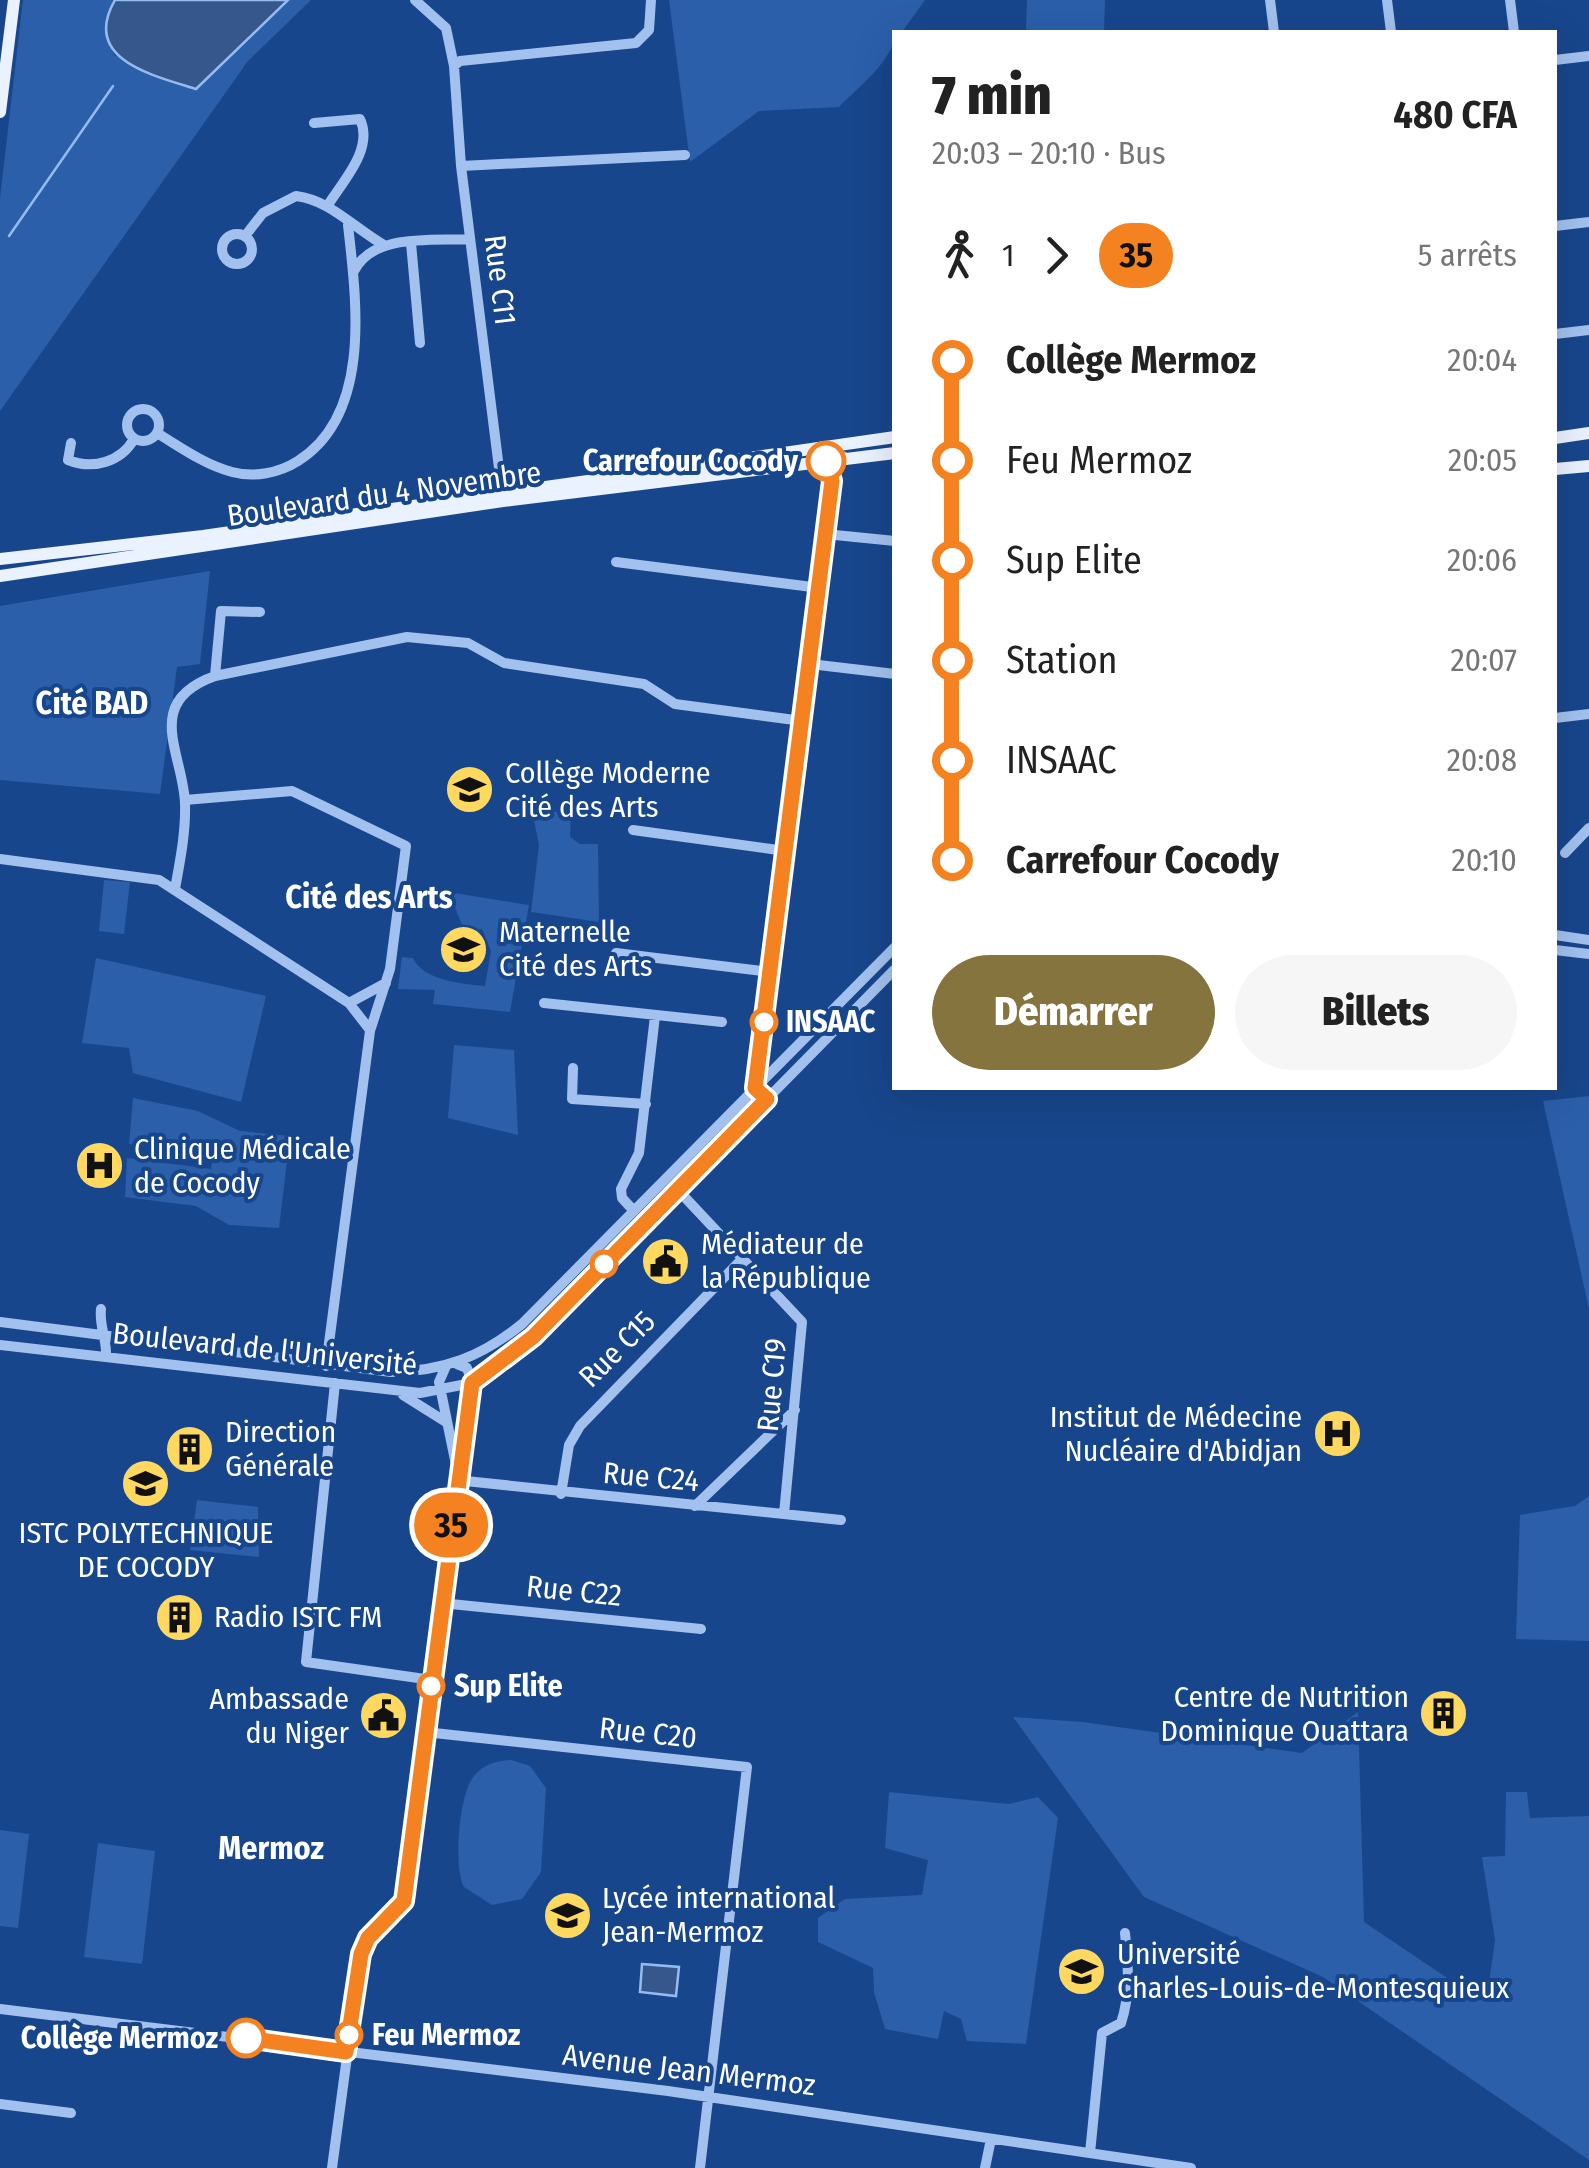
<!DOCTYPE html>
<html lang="fr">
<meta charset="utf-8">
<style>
:root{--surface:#fff;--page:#f6f6f6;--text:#222;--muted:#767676;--accent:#85743e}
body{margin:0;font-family:"Fira Sans Condensed",sans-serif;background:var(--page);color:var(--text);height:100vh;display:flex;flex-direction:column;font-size:38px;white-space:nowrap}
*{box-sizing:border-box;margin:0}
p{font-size:32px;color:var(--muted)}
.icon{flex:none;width:55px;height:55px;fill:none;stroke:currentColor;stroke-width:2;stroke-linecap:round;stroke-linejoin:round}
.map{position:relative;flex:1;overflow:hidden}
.side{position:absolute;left:892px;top:30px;width:665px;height:1060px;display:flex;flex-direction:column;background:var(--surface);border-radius:0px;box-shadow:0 10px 40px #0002}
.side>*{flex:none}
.badge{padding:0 20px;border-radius:32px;font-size:35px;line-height:65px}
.map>.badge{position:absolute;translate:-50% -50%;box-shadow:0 0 0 5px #fff}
.legs{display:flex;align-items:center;gap:15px;height:110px;padding:0 40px;font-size:32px}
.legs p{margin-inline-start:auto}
.summary{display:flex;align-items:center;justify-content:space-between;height:170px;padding:0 40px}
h1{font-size:55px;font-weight:800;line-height:75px}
.primary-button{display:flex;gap:20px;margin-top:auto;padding:20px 40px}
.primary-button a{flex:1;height:115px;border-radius:60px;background:var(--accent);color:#fff;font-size:40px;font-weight:800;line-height:115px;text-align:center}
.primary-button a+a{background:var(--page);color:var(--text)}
ul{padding:0 40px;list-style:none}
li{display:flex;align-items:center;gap:35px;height:100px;font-size:38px}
li i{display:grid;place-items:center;width:15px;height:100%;margin:0 12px;background:currentColor}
li i::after{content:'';width:25px;height:25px;margin:-12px;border:8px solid;border-radius:50%;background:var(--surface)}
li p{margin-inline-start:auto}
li:first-child i{background:linear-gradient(#0000 50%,currentColor 0)}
li:last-child i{background:linear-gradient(currentColor 50%,#0000 0)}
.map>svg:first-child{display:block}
</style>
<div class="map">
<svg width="1589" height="2168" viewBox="0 0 1589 2168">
<rect width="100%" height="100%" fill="#18468c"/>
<path fill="#2b5faa" d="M 23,0 L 115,0 C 102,22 103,34 115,56 L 226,58 L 288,0 L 311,0 L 248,61 L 0,411 L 0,198 Z
M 669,0 L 925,0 L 902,32 L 895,32 C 895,60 857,88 839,107 L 759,111 L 690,162 Z
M 1027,0 L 1105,0 L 1104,32 L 1026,30 Z
M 210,571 L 200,664 L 177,667 L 160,794 L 0,780 L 0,606 Z
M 532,810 L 571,813 L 570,837 L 580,844 L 598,844 L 599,922 L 531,912 L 539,845 Z
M 104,880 L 130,882 L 124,934 L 99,931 Z
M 423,888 L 529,905 L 510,1012 L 433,1004 L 435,990 L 398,989 L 402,957 L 413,958 C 423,980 461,984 485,986 L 491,951 L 482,929 L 465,933 L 453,902 L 422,895 Z
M 96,958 L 266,996 L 241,1102 L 133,1073 L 129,1048 L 82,1043 Z
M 454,1045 L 514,1050 L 518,1135 L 448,1118 Z
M 1589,1096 L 1589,1309 L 1543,1101 Z
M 133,1098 L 198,1111 L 240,1131 L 290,1136 L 279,1228 L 229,1225 L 196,1206 L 125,1197 L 127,1158 L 211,1169 L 213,1155 L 129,1144 Z
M 1589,1496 L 1589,1641 L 1516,1639 L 1520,1515 L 1575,1506 Z
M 197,1500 L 258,1507 L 259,1557 L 190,1550 Z
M 1358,1712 L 1364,1922 L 1480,2000 L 1487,1997 L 1495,1940 L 1482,1857 L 1505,1856 L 1506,1792 L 1527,1792 L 1530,1818 L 1589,1816 L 1589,2160 L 1323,1977 L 1144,1897 L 1013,1717 L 1083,1722 L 1302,1753 Z
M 511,1760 L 530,1766 L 546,1788 L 541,1872 L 522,1899 L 492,1905 L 464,1887 C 453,1868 459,1793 474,1776 C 484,1764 496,1761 511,1760 Z
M 889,1792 L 1008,1804 L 1038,1797 L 1058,1818 L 1026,2044 L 967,2041 L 961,2019 L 944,2011 L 938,2039 L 885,2029 L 874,1992 L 873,1968 L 818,1942 L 818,1918 L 845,1899 L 922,1895 L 928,1860 L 885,1848 Z
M 0,1830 L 29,1834 L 18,1928 L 0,1926 Z
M 98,1843 L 155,1851 L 142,1964 L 84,1957 Z"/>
<path fill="#36578b" stroke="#95bcf1" stroke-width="2.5" d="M 115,0 L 288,0 L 196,89 C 151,75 81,59 115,0 Z
M 642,1964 L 679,1967 L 676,1996 L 640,1992 Z"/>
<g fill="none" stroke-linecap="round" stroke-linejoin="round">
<path stroke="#95bcf1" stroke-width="2.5" d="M 9,236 L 113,86"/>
<path stroke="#a2c1ee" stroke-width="10" d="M 415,0 L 446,28 L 454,66 L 461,166 L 503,500
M 1270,0 L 1274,32
M 1387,0 L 1391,32
M 1510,0 L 1514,32
M 1555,60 L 1589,56
M 454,66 L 460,61 L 636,43 L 649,30 L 651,0
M 314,123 L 360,119 C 374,149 343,181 328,205
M 461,166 L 685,155
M 1555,226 L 1589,222
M222 249a15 15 0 1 1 30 0a15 15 0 1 1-30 0Z
M 245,236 L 263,213 L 296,196 C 330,200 354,228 384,245
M 411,243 L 420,343
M 354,271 C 373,233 432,241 470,239
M 1555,334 L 1589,330
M127 425a16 16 0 1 1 32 0a16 16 0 1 1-32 0Z
M 157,433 C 180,447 205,465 232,472 C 254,478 279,473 298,461 C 373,414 356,298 348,225
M 71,443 L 68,460 C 93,470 121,462 134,439
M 825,534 L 895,541
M 616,562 L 820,588
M 810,664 L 895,674
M 215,676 L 221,611 L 260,612
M 1555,718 L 1589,714
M 185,800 L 292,791 L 406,846 L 390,969 L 370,1031 L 326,1366
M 633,830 L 786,851
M 1565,853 L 1589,828
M 0,859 L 159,880 L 349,1003 L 370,1030
M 175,889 C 180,861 186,832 185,803 C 183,753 142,702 215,676 L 407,637 L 468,643 L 504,663 L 644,684 L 675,704 L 802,721
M 1555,935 L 1589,940
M 1555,950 L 1589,954
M 616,953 L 770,972
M 349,1003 L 386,983
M 544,1003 L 722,1022
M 573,1068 L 572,1099 L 646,1104
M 755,1087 L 832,481 L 843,456
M 678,1190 L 802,1322 L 784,1514
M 634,1211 L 622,1198 L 621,1189 L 639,1153 L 655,1016
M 101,1309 C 99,1327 107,1338 106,1356
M 0,1322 L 391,1372 C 444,1371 481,1357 522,1324 L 895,947
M 0,1345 L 420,1393 L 472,1383 L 533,1337 L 895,969
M 446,1366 L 439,1382 L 456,1465
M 335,1383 L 306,1662 L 432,1680
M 403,1395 L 446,1422
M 456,1480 L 841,1520
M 561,1494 L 569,1445 L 580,1426 L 743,1258
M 695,1506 L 795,1410
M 441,1603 L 701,1629
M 425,1732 L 747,1767 L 700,2168
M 0,2009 L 668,2091 L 1191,2168
M 0,2104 L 71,2113
M 1090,2153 L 1102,2033 L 1121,2023 C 1131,1994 1128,1962 1125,1933
M 332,2168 L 361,1953 C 373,1927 400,1914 408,1885 L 472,1383 L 467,1368 L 457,1364
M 985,2168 L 991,2139"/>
<path stroke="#eaf1ff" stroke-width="12" d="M 0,112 L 14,0
M 1555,438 L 1589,433
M 1555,469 L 1589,466
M 0,559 L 203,536 L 895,437
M 0,576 L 503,501 L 895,453"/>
</g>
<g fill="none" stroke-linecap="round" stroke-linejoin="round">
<defs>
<path id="line-1" d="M 246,2038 L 346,2052 L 361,1954 L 368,1938 L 404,1901 L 472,1383 L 533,1337 L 767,1099 L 755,1088 L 832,481 L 826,461"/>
</defs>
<use href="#line-1" stroke="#fff" stroke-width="22"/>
<use href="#line-1" stroke="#f58220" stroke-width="15"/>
</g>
<defs>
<symbol id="school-disc" viewBox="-11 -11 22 22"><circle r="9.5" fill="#ffd860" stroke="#18468c"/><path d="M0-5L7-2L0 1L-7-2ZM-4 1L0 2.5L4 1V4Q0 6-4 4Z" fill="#111"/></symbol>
<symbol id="hospital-disc" viewBox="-11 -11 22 22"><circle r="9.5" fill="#ffd860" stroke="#18468c"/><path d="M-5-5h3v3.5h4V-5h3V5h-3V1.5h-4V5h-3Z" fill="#111"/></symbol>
<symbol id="civic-disc" viewBox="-11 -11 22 22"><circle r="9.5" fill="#ffd860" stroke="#18468c"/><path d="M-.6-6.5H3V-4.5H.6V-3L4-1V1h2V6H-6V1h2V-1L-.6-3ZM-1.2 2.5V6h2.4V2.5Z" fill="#111"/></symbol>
<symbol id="building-disc" viewBox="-11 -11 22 22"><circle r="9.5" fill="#ffd860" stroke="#18468c"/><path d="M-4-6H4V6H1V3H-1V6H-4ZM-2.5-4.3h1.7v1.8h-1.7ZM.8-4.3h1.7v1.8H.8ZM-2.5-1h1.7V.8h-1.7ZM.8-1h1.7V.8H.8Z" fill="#111"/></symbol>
<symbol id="university-disc" viewBox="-11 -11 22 22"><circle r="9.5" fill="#ffd860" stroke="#18468c"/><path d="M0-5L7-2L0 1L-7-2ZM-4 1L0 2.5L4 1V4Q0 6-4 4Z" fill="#111"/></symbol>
</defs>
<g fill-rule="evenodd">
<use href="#school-disc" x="442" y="762" width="55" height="55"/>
<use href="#school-disc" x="436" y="922" width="55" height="55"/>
<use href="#hospital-disc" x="72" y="1138" width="55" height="55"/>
<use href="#civic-disc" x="638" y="1234" width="55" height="55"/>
<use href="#hospital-disc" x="1310" y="1406" width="55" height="55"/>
<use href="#building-disc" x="162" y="1422" width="55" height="55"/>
<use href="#university-disc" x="118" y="1456" width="55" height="55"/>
<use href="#building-disc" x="152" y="1590" width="55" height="55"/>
<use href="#building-disc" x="1416" y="1686" width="55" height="55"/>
<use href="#civic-disc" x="356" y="1688" width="55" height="55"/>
<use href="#school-disc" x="540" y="1888" width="55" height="55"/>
<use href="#university-disc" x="1054" y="1944" width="55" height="55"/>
</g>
<g fill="#fff" stroke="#f58220" stroke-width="5">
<circle cx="826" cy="461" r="18"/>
<circle cx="764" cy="1022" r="12"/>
<circle cx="604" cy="1264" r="12"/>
<circle cx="431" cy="1686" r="12"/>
<circle cx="349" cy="2035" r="12"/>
<circle cx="246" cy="2038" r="18"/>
</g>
<g text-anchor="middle" stroke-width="8" stroke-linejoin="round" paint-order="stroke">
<g font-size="30" fill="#fff" stroke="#18468c">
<text transform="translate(500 280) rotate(83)" y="10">Rue C11</text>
<text transform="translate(384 494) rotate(-8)" y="10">Boulevard du 4 Novembre</text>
<text transform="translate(265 1349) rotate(6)" y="10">Boulevard de l'Université</text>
<text transform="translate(617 1349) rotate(-45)" y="10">Rue C15</text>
<text transform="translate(772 1385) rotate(-85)" y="10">Rue C19</text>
<text transform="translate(651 1477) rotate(5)" y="10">Rue C24</text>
<text transform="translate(574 1591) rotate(6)" y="10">Rue C22</text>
<text transform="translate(648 1733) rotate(6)" y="10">Rue C20</text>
<text transform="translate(689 2070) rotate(7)" y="10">Avenue Jean Mermoz</text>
</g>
<g font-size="30" font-weight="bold" fill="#fff" stroke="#18468c" text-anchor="start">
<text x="798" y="471" text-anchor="end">Carrefour Cocody</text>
<text x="786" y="1032">INSAAC</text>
<text x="454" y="1696">Sup Elite</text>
<text x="372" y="2045">Feu Mermoz</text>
<text x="218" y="2048" text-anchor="end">Collège Mermoz</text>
</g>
<g font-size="30" fill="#fff" stroke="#18468c" text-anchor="start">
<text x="505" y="783">Collège Moderne<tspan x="505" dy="34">Cité des Arts</tspan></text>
<text x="499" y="942">Maternelle<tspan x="499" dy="34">Cité des Arts</tspan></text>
<text x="134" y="1159">Clinique Médicale<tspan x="134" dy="34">de Cocody</tspan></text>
<text x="701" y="1254">Médiateur de<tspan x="701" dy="34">la République</tspan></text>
<text x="1302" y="1427" text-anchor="end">Institut de Médecine<tspan x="1302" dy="34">Nucléaire d'Abidjan</tspan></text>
<text x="225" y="1442">Direction<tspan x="225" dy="34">Générale</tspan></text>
<text x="146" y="1543" text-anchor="middle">ISTC POLYTECHNIQUE<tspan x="146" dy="34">DE COCODY</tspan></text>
<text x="214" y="1627">Radio ISTC FM</text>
<text x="1409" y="1707" text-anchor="end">Centre de Nutrition<tspan x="1409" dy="34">Dominique Ouattara</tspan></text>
<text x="349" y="1709" text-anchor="end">Ambassade<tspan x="349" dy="34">du Niger</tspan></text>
<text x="602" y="1908">Lycée international<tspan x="602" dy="34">Jean-Mermoz</tspan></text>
<text x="1117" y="1964">Université<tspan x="1117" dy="34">Charles-Louis-de-Montesquieux</tspan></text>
</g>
<g font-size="32" font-weight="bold" fill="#fff" stroke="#18468c">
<text x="92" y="714">Cité BAD</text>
<text x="369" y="908">Cité des Arts</text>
<text x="271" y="1859">Mermoz</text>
</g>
</g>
</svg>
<b class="badge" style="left:451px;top:1525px;background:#f58220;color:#111">35</b>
<section class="side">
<div class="summary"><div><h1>7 min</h1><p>20:03 – 20:10 · Bus</p></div><b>480 CFA</b></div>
<div class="legs"><svg class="icon" aria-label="walk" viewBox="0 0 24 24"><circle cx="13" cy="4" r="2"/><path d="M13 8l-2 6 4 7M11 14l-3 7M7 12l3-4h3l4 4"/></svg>1<svg class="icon" aria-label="forward" viewBox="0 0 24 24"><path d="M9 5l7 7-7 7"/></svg><b class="badge" style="background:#f58220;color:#111">35</b><p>5 arrêts</p></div>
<ul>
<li><i style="color:#f58220"></i><b>Collège Mermoz</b><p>20:04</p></li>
<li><i style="color:#f58220"></i><span>Feu Mermoz</span><p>20:05</p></li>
<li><i style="color:#f58220"></i><span>Sup Elite</span><p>20:06</p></li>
<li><i style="color:#f58220"></i><span>Station</span><p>20:07</p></li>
<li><i style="color:#f58220"></i><span>INSAAC</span><p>20:08</p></li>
<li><i style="color:#f58220"></i><b>Carrefour Cocody</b><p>20:10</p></li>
</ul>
<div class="primary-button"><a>Démarrer</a><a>Billets</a></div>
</section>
</div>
